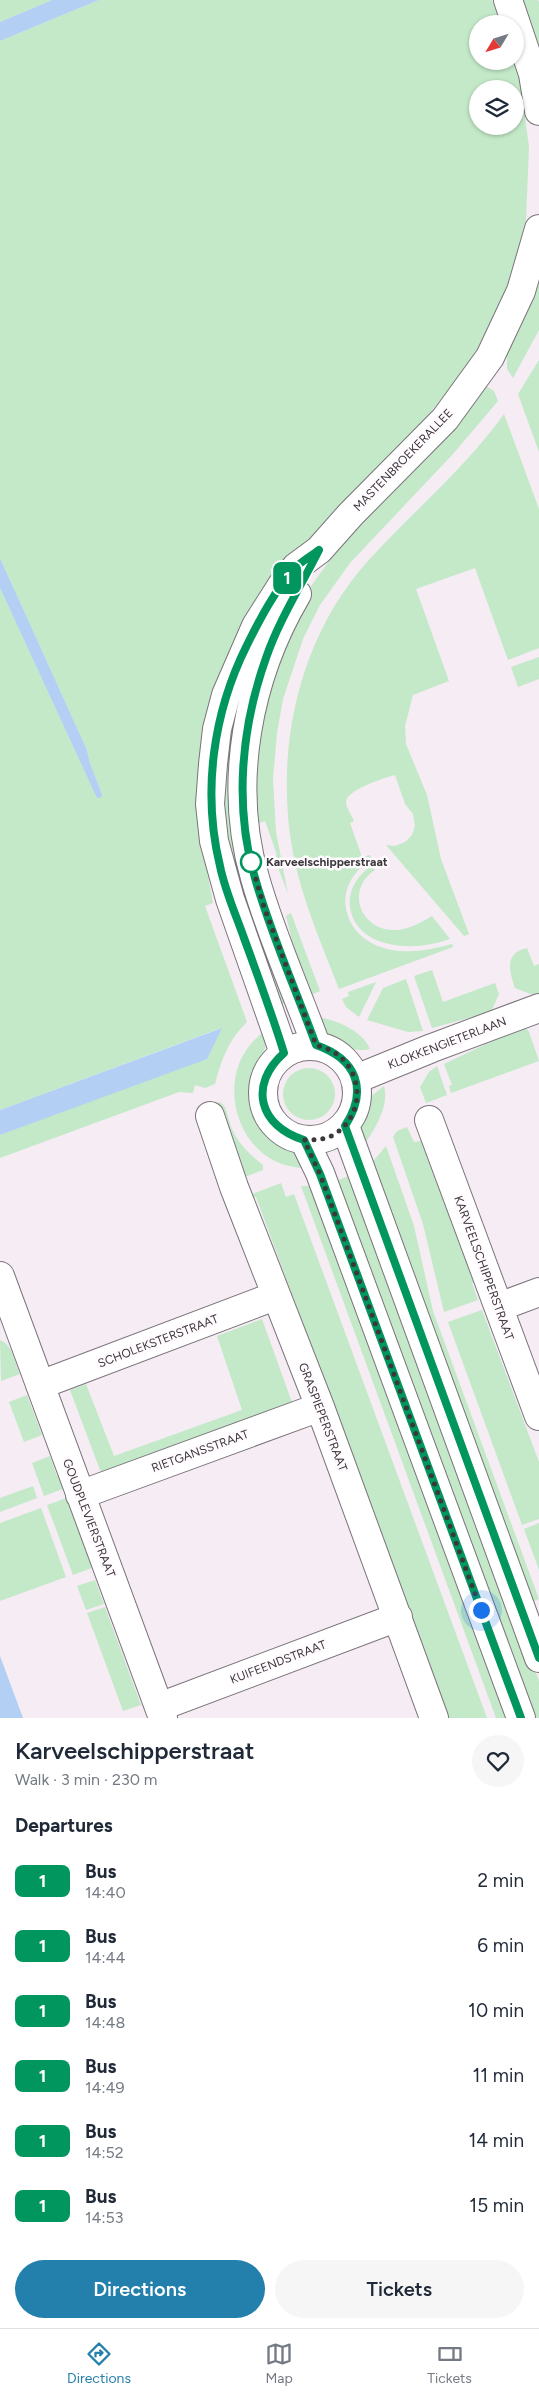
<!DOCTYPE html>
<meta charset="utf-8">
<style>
:root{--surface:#fff;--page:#f6f6f7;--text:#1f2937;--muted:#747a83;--line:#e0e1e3;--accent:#237fac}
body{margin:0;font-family:Figtree,sans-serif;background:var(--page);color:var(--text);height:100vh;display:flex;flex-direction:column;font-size:19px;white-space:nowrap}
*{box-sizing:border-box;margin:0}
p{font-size:16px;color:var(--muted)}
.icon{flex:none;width:28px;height:28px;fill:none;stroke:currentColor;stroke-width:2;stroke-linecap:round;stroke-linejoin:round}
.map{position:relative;height:1718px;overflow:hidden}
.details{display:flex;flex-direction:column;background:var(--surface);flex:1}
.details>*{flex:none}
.badge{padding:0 10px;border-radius:8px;font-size:18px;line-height:32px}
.needle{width:32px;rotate:232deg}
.controls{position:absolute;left:469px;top:15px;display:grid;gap:10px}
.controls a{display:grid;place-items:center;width:55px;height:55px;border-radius:50%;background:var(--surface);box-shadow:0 1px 4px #0004;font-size:25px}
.you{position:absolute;width:25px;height:25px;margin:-12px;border:4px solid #fff;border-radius:50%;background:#1a73e8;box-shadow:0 0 0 8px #1a73e833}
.map>.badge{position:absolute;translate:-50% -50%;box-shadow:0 0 0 2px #fff}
h2{padding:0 15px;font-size:19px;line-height:45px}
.round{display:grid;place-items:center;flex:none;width:52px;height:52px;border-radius:26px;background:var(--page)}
.summary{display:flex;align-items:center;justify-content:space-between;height:85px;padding:0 15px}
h1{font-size:24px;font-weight:600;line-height:38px}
.cta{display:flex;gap:10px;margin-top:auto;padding:10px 15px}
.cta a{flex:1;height:58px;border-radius:30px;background:var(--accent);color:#fff;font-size:20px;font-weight:600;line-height:58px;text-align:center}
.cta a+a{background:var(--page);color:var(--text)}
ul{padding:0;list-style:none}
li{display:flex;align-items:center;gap:15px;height:65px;padding:0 15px}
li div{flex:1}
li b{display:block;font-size:19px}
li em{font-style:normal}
li .badge{min-width:55px;font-weight:700;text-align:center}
.menu{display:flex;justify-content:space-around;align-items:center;height:70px;border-top:1px solid var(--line);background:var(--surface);font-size:14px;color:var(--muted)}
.menu a{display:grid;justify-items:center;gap:2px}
.menu .active{color:var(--accent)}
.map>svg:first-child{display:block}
</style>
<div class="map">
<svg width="539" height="1718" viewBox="0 0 539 1718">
<rect width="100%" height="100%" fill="#f5ecf4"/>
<path fill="#c3e9c8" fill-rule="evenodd" d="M 0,0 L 52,0 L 0,22 Z
M 99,0 L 492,0 L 502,24 L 478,24 L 478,61 L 514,61 L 520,80 L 529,147 L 526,220 L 508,286 L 479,350 L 434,408 L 249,620 L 203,828 L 207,871 L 213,903 L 205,906 L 247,1022 C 229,1039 221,1060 215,1084 L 205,1088 L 195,1085 L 193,1093 L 179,1092 L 0,1158 L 0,1135 L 140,1082 L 221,1028 L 0,1110 L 0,588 L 97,798 L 102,794 L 90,763 L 87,750 L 0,558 L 0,41 ZM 478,89 L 515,89 L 515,126 L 478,126 Z
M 520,0 L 538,0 L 539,2 L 539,56 Z
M 539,276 L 539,330 L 513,378 L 507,369 L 507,352 L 524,318 Z
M 539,360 L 539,452 L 518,394 Z
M 486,386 L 494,391 L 498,401 L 453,454 L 350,563 L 320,605 L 303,639 L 283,699 L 277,733 L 273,779 L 276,832 L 288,894 L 274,857 L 277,855 L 265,821 L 253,825 L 255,729 L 301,600 L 342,543 L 448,434 Z
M 504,414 L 539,509 L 539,648 L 508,660 L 475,568 L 416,589 L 449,681 L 413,695 L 405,726 L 406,744 L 427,795 L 441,859 L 469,934 L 464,936 L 386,845 L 395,846 L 405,842 L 412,835 L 415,826 L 413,814 L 405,804 L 395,775 C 384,778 346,790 346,802 C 346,808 352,815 354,821 L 350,823 L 362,857 L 370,855 L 372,860 C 329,884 341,938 387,949 C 409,954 430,950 452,944 L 453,947 L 339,989 C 322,945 302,900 293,853 C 274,752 298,639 367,562 C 412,512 465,469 504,414 Z
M 539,657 L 539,679 L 518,687 L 511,667 Z
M 235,693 L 242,693 L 237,740 L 289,1002 L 278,1005 L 219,820 Z
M 373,865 L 375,870 C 346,889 359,928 392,930 C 406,931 421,923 432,916 L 450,939 C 429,946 408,949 385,943 C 344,932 337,887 373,865 Z
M 291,913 L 320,991 L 306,997 L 286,916 Z
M 527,948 L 534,966 L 539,964 L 539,995 L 534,997 L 533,995 L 515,988 C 509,971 504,953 527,948 Z
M 432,970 L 443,1002 L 495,983 L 499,994 L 491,1012 L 432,1028 L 414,976 Z
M 406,979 L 423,1031 L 408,1032 L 367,1020 L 383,988 Z
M 376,982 L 359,1017 L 346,1007 L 342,999 L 349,996 L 348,992 Z
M 319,1017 C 337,1021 362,1030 370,1049 C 357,1053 332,1045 325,1033 C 322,1028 321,1022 319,1017 Z
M 524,1026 L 529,1032 L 539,1061 L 451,1093 L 449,1086 L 452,1085 L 444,1064 Z
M 264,1032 L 266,1034 L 265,1048 L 251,1086 L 253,1107 L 263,1128 L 274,1139 L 295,1151 L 306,1168 C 236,1169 208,1071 264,1032 Z
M 437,1066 L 447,1095 L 426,1103 L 420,1087 L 429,1072 Z
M283 1094a26 26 0 1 1 52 0a26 26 0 1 1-52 0Z
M 384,1086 C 390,1109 372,1132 361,1150 L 357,1128 L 370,1097 Z
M 219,1102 C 228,1105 228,1121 232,1129 C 239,1144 250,1155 263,1165 L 263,1170 L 242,1178 L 215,1106 Z
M 407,1127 L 414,1142 L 421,1141 L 474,1283 L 472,1283 L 478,1300 L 444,1312 L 423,1224 L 393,1137 L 397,1131 Z
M 386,1146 L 414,1226 L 433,1311 L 539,1599 L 525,1605 L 369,1166 Z
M 351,1175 L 539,1681 L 539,1718 L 526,1718 L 331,1183 Z
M 281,1183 L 286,1197 L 294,1194 L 487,1718 L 448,1718 L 256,1197 L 250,1198 L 249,1195 Z
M 301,1186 L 315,1186 L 512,1718 L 496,1718 Z
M 482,1310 L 539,1462 L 539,1519 L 522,1525 L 448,1322 Z
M 262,1319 L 294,1408 L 103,1478 L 70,1390 L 86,1384 L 114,1456 L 242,1410 L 217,1336 Z
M 0,1340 C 12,1344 15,1362 20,1374 L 1,1381 Z
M 27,1395 L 42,1435 L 24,1442 L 9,1402 Z
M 50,1456 L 57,1476 L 64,1474 L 68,1487 L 44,1496 L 32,1463 Z
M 33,1486 L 37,1498 L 0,1512 L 0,1498 Z
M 72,1496 L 97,1566 L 73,1575 L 47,1505 Z
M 41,1508 L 66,1577 L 0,1601 L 0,1523 Z
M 539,1523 L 539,1570 L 524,1529 Z
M 95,1580 L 104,1604 L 86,1610 L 77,1586 Z
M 105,1607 L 141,1705 L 123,1711 L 87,1613 Z"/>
<path fill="#b3d0f4" d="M 52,0 L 99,0 L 0,41 L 0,22 Z
M 0,558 L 87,750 L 90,763 L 102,794 L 101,798 L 97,798 L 95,794 L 0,588 Z
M 222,1028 L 207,1059 L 0,1135 L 0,1110 Z
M 0,1656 L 23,1718 L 0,1718 Z"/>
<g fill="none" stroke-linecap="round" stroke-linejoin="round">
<defs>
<path id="minor" d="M 356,1079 L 432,1048 L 539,1008
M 210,1116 L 234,1187 L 320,1407 L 434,1718
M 429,1120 L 539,1416
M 0,1276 L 163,1718
M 499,1307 L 539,1292
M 40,1385 L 275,1296
M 80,1495 L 320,1407
M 159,1707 L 398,1617"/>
<path id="secondary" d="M 508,0 L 533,74 L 539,111
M 297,594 C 248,677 227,783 255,878 C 271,935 296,990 316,1045
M263 1093a47 47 0 1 1 94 0a47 47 0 1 1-94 0Z
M 284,1053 L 230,899 L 214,841 L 210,804 L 213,764 L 217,729 L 226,695 L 256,626 L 282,585 L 296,567 L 319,550 L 351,514 L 445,419 L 490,357 L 521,291 L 539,229
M 345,1126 L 539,1658
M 304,1140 L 320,1173 L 521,1718"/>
</defs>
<use href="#minor" stroke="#7b737b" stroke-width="30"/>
<use href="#secondary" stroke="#7b737b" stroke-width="30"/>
<use href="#minor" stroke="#fff" stroke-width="28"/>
<use href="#secondary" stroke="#fff" stroke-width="28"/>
</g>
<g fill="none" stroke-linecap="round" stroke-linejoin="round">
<defs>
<path id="line" d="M 521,1718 L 320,1174 L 304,1140 C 259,1126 248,1085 284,1053 C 272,1014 258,976 244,938 C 236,915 225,891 220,866 C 202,792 213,713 247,645 C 260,619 275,590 295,568 C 302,561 311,556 319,550 C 301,586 279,620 266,658 C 241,728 234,807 255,878 C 271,935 296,990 316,1045 C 356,1059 369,1089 345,1126 L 539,1658"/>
</defs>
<use href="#line" stroke="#fff" stroke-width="11"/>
<use href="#line" stroke="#00965e" stroke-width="8"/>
<path stroke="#3b373a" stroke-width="5" stroke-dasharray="0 9" d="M 251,862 L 264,907 L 316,1045 C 322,1047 329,1049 334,1052 C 364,1072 365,1114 335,1134 C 325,1140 315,1140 304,1140 L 320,1174 L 481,1610"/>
</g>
<circle fill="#fff" stroke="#00965e" stroke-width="2.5" cx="251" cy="862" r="10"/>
<g text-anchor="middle" stroke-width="5" stroke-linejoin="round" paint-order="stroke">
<g font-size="12" fill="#3b373a" stroke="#fffbff">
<text transform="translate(403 460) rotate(-46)" y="4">MASTENBROEKERALLEE</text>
<text transform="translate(447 1043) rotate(-21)" y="4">KLOKKENGIETERLAAN</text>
<text transform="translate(484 1268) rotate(70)" y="4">KARVEELSCHIPPERSTRAAT</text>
<text transform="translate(158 1341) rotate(-21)" y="4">SCHOLEKSTERSTRAAT</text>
<text transform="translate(323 1417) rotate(69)" y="4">GRASPIEPERSTRAAT</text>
<text transform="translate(200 1451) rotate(-20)" y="4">RIETGANSSTRAAT</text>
<text transform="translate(89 1518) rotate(69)" y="4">GOUDPLEVIERSTRAAT</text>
<text transform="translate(278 1662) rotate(-21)" y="4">KUIFEENDSTRAAT</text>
</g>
<g font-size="12" font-weight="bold" fill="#3b373a" stroke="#fffbff" text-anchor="start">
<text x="266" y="866">Karveelschipperstraat</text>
</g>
</g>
</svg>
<div class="controls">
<a><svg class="needle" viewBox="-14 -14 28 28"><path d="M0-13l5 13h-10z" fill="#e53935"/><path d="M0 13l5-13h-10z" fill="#747a83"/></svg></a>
<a><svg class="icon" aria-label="layers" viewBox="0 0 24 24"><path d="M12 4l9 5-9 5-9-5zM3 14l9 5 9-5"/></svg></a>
</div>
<div class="you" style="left:481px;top:1610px"></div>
<b class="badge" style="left:287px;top:578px;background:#00965e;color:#fff">1</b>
</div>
<section class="details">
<div class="summary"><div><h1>Karveelschipperstraat</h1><p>Walk · 3 min · 230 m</p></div><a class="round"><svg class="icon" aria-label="heart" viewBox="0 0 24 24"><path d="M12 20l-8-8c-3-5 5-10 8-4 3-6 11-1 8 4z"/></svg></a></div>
<h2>Departures</h2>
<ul>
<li><span class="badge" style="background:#00965e;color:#fff">1</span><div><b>Bus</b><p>14:40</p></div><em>2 min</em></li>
<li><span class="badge" style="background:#00965e;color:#fff">1</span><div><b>Bus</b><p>14:44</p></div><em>6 min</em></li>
<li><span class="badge" style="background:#00965e;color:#fff">1</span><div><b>Bus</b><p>14:48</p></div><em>10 min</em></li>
<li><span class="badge" style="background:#00965e;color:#fff">1</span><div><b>Bus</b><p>14:49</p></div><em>11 min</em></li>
<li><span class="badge" style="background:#00965e;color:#fff">1</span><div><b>Bus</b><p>14:52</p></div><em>14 min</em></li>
<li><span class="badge" style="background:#00965e;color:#fff">1</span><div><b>Bus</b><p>14:53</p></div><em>15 min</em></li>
</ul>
<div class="cta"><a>Directions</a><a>Tickets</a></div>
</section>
<nav class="menu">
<a class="active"><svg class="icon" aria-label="directions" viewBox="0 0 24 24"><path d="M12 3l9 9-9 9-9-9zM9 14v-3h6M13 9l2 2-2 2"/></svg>Directions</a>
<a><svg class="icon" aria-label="map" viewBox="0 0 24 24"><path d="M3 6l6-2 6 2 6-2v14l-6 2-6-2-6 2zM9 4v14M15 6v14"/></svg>Map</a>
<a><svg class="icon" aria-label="tickets" viewBox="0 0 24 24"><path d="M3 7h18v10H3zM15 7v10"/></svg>Tickets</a>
</nav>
